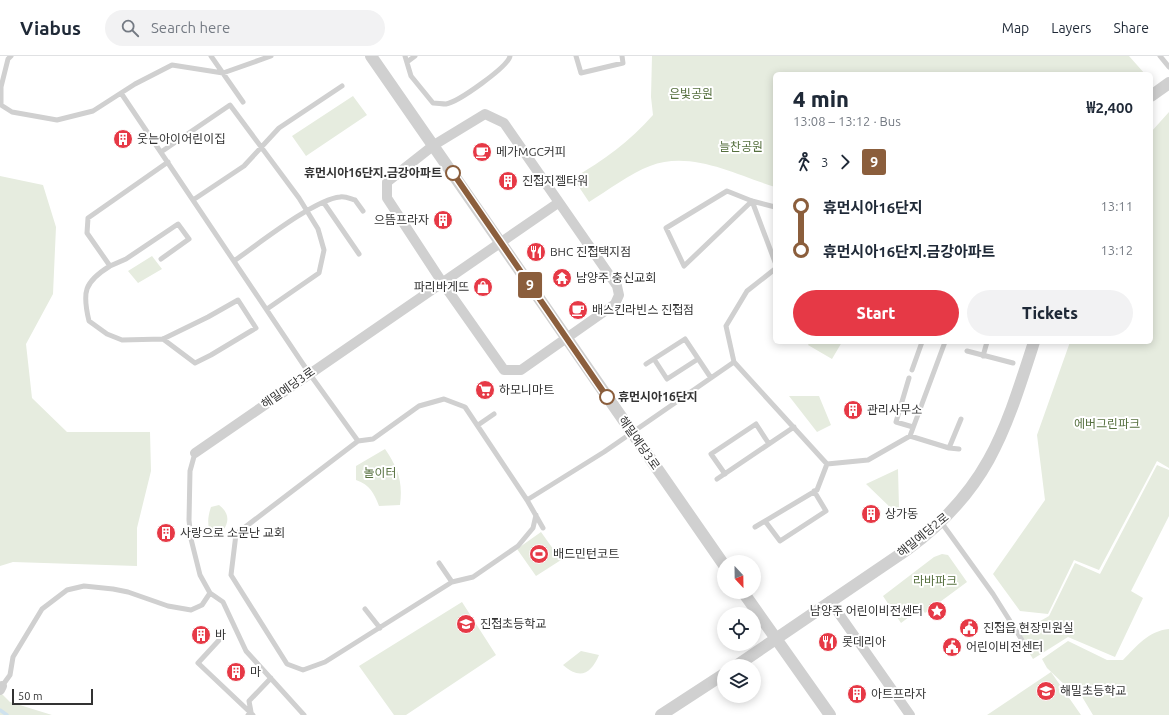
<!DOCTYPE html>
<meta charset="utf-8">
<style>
:root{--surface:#fff;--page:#f2f2f3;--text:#1f2937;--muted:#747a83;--line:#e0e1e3;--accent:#e63946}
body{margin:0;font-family:Ubuntu,"Noto Sans KR",sans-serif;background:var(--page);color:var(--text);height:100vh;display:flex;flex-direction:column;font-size:15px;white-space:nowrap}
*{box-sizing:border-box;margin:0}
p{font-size:13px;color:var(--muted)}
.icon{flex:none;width:22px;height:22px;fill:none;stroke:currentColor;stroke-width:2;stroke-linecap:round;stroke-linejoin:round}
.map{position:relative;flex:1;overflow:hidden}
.sheet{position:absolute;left:773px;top:16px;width:380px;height:272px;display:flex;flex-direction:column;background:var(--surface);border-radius:6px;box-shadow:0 2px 10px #0003}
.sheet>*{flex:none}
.badge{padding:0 8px;border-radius:3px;font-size:14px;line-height:26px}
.needle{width:26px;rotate:158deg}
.tools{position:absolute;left:717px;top:499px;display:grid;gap:8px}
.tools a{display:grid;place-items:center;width:44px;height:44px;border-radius:50%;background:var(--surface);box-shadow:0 2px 10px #0003;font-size:20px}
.scale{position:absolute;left:12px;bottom:10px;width:81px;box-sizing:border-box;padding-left:4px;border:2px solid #333;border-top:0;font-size:11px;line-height:14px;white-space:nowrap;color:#333;-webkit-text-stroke:3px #fff;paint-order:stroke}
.map>.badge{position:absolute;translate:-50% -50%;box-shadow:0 0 0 2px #fff}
.legs{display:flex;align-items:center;gap:6px;height:44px;padding:0 20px;font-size:13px}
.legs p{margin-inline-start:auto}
.headline{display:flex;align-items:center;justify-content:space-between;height:68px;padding:0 20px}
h1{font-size:22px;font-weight:800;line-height:30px}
.action{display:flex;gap:8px;margin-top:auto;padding:8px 20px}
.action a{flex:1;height:46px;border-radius:24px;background:var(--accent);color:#fff;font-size:16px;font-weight:800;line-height:46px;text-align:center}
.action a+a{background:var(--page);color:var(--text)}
ul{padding:0 20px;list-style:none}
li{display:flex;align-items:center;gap:14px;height:44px;font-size:15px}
li i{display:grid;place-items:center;width:6px;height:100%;margin:0 5px;background:currentColor}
li i::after{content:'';width:10px;height:10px;margin:-5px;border:3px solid;border-radius:50%;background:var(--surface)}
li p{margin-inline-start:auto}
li:first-child i{background:linear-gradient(#0000 50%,currentColor 0)}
li:last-child i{background:linear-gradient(currentColor 50%,#0000 0)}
header{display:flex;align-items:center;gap:24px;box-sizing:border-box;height:56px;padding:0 20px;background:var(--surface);border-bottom:1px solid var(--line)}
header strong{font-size:19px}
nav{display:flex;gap:22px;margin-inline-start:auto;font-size:14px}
.search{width:280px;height:36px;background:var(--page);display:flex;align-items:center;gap:10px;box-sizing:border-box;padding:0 14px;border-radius:22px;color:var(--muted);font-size:15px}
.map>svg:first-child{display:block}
</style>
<header>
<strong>Viabus</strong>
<div class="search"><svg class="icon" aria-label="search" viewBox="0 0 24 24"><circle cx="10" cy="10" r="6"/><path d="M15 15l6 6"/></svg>Search here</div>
<nav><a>Map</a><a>Layers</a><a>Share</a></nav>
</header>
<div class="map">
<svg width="1169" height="659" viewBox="0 0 1169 659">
<rect width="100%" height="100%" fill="#fff"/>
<path fill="#e6ecdf" d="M 652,0 L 1129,0 L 1145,18 L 775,18 L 775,131 C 736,119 691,94 650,110 C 631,117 607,135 589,146 L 573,122 C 603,105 630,85 653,59 L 651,41 Z
M 353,40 L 367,59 L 306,100 L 292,80 Z
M 1169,56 L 1169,412 L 1157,405 L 1099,514 L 1074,504 L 1048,558 L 1020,555 L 993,518 L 1045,444 L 1037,379 L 1070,286 L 1151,286 L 1151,76 Z
M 0,120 L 43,129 L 56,171 L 53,238 L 26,288 L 32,342 L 67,376 L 150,376 L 151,415 L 137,472 L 137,510 L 13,506 L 0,510 Z
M 152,200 L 162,213 L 138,227 L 128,215 Z
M 810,286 L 842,286 L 832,303 L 808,289 Z
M 789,340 L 819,340 L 831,369 L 817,376 Z
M 385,393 C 398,412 403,425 400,449 L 379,450 C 374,437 370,429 356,424 L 356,410 Z
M 1157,409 L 1169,414 L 1169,460 L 1131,535 L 1143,542 L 1115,601 L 1068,581 L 1033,603 L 1025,590 L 1021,576 L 1049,560 L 1075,507 L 1100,518 Z
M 898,413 L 899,452 L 894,455 L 866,428 Z
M 219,449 C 234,460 227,475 213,482 C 207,471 207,463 211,451 Z
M 541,476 L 561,504 L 536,520 L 517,493 Z
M 942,498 L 948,499 L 967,526 L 925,557 L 921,552 L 901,567 L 883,540 L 934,501 Z
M 462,546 L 496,599 L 406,659 L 394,659 L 359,610 Z
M 1169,573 L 1169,659 L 1093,659 L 1081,639 L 1067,631 L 1047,612 L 1042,603 L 1068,585 L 1107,604 L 1123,604 C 1137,590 1148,575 1169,573 Z
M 581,595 L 599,599 C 591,618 580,624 563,609 Z
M 1051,616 L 1081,659 L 987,659 Z
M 0,636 L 10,646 L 52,659 L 0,659 Z"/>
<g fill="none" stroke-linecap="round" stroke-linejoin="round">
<path stroke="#cfe2ee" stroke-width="3.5" d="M 0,654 L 7,659"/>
<path stroke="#d0d0d0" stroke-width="5" d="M 11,0 L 8,3 L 1,31 L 1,49 L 12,56 L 57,64 L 93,55 L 135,28 L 172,9 L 223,17 L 271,0
M 211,0 L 243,46
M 405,0 L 411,20 L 433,47 C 437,47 442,48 446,48 C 458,46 508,11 510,0
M 576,0 L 581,17 L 623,7 L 622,0
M 1160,0 L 1169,11
M 407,6 L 415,0
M 121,37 L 309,317 L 358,385
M 161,96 L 230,49 L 299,142 L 318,173 L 324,194 L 319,217 L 267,253
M 193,144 L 244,110 L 279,72 L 342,30
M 752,145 L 684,210 L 666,172 L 727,135 L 752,145 L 775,151
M 752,145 L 775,206
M 324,147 L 359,198
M 161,203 L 189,183 L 178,168 L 126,203 L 110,210 L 87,177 L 88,162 L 168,106
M 234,205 C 257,189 315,143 340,141 C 345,140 351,143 355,144 L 363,155
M 110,210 C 84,226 82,236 89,265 L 107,278 L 122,284 L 163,283 L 208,261 L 238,244 L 256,272 L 211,299 L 195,307 L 163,283
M 775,213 L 747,235 L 726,270 L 734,306 L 827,408 L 868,404 L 910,380 L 945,286
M 967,295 L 1013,307
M 983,300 L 987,286
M 654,303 L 667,323 L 698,303
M 646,308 L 685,283 L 711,322
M 912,314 L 922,286
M 909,322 L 896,366 L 913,371
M 478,369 L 494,358
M 910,380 L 949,392 L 961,363
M 949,392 L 959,393
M 195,397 L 190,415 L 189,464 L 191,483 L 200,519 L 210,537 L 223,546 L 246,595 L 304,659
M 725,418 L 711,398 L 756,368 L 769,388
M 717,423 L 794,371
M 527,444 L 543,472
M 536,459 L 533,472 L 518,490 L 473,521 L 452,526 L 325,606 L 303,614 L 287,608 L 231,519 L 236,478 L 358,385 L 373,383 L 419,350 L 444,343 L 465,351 L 527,444 L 604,396 L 734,306
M 765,465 L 780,485 L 826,455 L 814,435
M 941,466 L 993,538 L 1022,584
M 755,471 L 817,434 L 827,408
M 439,507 L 452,526
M 365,553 L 380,572
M 221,582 L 198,607 L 253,659
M 2,630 L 10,619 L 13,601 L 42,553 L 67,534 L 84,530 L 113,533 L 128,536 L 168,550 L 191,554 L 202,549 L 210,537
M 248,659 L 251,656 L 249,645 L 271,622"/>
<path stroke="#d0d0d0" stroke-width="10" d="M 485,58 L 504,67 L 617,230 L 619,239 L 615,248 L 521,314 L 504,314 L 442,226 L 387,142 L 387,126 L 434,89 Z
M 195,397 L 558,147
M 830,545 L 910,659
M 0,634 L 2,630"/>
<path stroke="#d0d0d0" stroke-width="12" d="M 371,0 L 724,509
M 1151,40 L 1169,27
M 743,536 L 830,659
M 736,610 L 908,493 C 988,434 1005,376 1034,286
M 661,659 L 724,618"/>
</g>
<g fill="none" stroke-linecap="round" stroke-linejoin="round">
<defs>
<path id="line-1" d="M 453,117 L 607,341"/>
</defs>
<use href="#line-1" stroke="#fff" stroke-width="9"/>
<use href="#line-1" stroke="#8b5e3c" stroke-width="6"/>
</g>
<defs>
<symbol id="building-disc" viewBox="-11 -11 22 22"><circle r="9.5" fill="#e63946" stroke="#fff"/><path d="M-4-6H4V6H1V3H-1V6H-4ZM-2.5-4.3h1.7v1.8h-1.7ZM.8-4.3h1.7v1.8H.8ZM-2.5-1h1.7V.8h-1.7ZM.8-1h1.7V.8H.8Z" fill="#fff"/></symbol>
<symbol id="cafe-disc" viewBox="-11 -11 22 22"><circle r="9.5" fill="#e63946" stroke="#fff"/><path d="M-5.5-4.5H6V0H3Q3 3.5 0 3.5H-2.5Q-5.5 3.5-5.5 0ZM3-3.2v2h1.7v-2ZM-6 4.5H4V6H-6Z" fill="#fff"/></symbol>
<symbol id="restaurant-disc" viewBox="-11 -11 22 22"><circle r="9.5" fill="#e63946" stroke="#fff"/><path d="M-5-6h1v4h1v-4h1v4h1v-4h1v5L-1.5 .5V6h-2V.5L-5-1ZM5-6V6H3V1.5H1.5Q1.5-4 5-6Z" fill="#fff"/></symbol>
<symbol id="temple-disc" viewBox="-11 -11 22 22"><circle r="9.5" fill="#e63946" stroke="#fff"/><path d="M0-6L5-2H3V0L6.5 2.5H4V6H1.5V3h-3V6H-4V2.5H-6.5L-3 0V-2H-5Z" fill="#fff"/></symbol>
<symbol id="shop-disc" viewBox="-11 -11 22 22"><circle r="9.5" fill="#e63946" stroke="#fff"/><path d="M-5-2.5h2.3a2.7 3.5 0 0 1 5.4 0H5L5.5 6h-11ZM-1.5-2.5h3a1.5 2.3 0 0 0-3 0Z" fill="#fff"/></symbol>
<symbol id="supermarket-disc" viewBox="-11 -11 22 22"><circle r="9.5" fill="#e63946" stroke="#fff"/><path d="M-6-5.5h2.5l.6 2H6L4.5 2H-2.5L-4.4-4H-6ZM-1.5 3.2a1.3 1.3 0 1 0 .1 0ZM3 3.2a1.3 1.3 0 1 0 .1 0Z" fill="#fff"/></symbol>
<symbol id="stadium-disc" viewBox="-11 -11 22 22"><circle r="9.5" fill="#e63946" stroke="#fff"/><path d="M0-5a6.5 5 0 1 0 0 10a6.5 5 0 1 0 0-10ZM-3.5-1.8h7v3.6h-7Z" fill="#fff"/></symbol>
<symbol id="sight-disc" viewBox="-11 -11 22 22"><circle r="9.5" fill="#e63946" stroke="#fff"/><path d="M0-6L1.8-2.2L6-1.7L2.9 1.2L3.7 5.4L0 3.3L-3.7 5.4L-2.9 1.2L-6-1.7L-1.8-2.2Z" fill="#fff"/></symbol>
<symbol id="school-disc" viewBox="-11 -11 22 22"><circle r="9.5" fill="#e63946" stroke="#fff"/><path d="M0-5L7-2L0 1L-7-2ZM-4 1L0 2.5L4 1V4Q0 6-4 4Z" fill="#fff"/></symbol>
<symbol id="civic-disc" viewBox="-11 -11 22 22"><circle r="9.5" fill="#e63946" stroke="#fff"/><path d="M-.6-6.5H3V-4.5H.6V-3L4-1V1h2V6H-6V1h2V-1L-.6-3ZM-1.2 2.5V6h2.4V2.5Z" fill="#fff"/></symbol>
</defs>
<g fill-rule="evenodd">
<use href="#building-disc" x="112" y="72" width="22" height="22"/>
<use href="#cafe-disc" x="471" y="85" width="22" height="22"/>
<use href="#building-disc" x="497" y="114" width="22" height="22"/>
<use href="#building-disc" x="432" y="153" width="22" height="22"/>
<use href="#restaurant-disc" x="525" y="185" width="22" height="22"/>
<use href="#temple-disc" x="551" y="211" width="22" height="22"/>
<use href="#shop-disc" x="472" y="220" width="22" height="22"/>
<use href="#cafe-disc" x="567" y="243" width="22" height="22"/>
<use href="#supermarket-disc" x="474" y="323" width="22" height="22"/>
<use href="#building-disc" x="842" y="343" width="22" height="22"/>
<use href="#building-disc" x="860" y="447" width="22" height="22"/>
<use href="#building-disc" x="155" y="466" width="22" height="22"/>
<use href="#stadium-disc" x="528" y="487" width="22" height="22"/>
<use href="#sight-disc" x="926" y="544" width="22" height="22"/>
<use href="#school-disc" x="455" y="557" width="22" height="22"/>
<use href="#civic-disc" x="958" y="561" width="22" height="22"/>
<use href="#building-disc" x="190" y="568" width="22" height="22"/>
<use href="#restaurant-disc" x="817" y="575" width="22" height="22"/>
<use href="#civic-disc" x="941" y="580" width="22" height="22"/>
<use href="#building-disc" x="225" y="605" width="22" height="22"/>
<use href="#school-disc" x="1035" y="624" width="22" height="22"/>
<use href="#building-disc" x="846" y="627" width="22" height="22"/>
</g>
<g fill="#fff" stroke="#8b5e3c" stroke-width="2">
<circle cx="453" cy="117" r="7"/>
<circle cx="607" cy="341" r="7"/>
</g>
<g text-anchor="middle" stroke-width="4" stroke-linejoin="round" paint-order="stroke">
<g font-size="12" fill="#56703f" stroke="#fff">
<text x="691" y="42">은빛공원</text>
<text x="741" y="95">늘찬공원</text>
<text x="1107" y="372">에버그린파크</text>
<text x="380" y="421">놀이터</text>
<text x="935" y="529">라바파크</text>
</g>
<g font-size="12" fill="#333" stroke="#fff" text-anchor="start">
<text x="137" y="87">웃는아이어린이집</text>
<text x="496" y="100">메가MGC커피</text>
<text x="522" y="129">진접지젤타워</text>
<text x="429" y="168" text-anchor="end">으뜸프라자</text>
<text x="550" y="200">BHC 진접택지점</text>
<text x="576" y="226">남양주 충신교회</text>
<text x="469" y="235" text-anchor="end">파리바게뜨</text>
<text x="592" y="258">배스킨라빈스 진접점</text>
<text x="499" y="338">하모니마트</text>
<text x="867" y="358">관리사무소</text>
<text x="885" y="462">상가동</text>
<text x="180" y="481">사랑으로 소문난 교회</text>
<text x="553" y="502">배드민턴코트</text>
<text x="923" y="559" text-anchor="end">남양주 어린이비전센터</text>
<text x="480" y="572">진접초등학교</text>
<text x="983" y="576">진접읍 현장민원실</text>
<text x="215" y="583">바</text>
<text x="842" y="590">롯데리아</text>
<text x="966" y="595">어린이비전센터</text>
<text x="250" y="620">마</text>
<text x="1060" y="639">해밀초등학교</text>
<text x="871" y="642">아트프라자</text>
</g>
<g font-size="12" font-weight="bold" fill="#333" stroke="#fff" text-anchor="end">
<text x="442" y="121">휴먼시아16단지.금강아파트</text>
<text x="618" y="345" text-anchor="start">휴먼시아16단지</text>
</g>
<g font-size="12" fill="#333" stroke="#fff">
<text transform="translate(288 332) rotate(-35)" y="4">해밀예당3로</text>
<text transform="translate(639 387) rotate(55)" y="4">해밀예당3로</text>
<text transform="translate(923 479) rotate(-39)" y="4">해밀예당2로</text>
</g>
</g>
</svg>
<div class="tools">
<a><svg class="needle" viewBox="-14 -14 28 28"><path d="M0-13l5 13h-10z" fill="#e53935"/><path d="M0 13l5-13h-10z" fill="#747a83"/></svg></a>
<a><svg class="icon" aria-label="locate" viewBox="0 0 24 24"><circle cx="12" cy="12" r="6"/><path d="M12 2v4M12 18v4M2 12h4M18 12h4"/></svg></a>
<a><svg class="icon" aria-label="layers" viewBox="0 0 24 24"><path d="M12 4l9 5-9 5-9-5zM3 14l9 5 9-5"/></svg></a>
</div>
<div class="scale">50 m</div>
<b class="badge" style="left:530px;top:229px;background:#8b5e3c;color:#fff">9</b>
<section class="sheet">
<div class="headline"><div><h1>4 min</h1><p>13:08 – 13:12 · Bus</p></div><b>₩2,400</b></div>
<div class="legs"><svg class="icon" aria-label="walk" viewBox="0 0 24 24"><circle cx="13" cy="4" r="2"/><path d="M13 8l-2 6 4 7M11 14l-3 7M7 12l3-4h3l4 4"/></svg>3<svg class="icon" aria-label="forward" viewBox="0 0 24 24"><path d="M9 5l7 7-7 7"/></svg><b class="badge" style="background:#8b5e3c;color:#fff">9</b></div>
<ul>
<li><i style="color:#8b5e3c"></i><b>휴먼시아16단지</b><p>13:11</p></li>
<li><i style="color:#8b5e3c"></i><b>휴먼시아16단지.금강아파트</b><p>13:12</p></li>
</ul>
<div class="action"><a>Start</a><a>Tickets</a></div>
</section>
</div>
